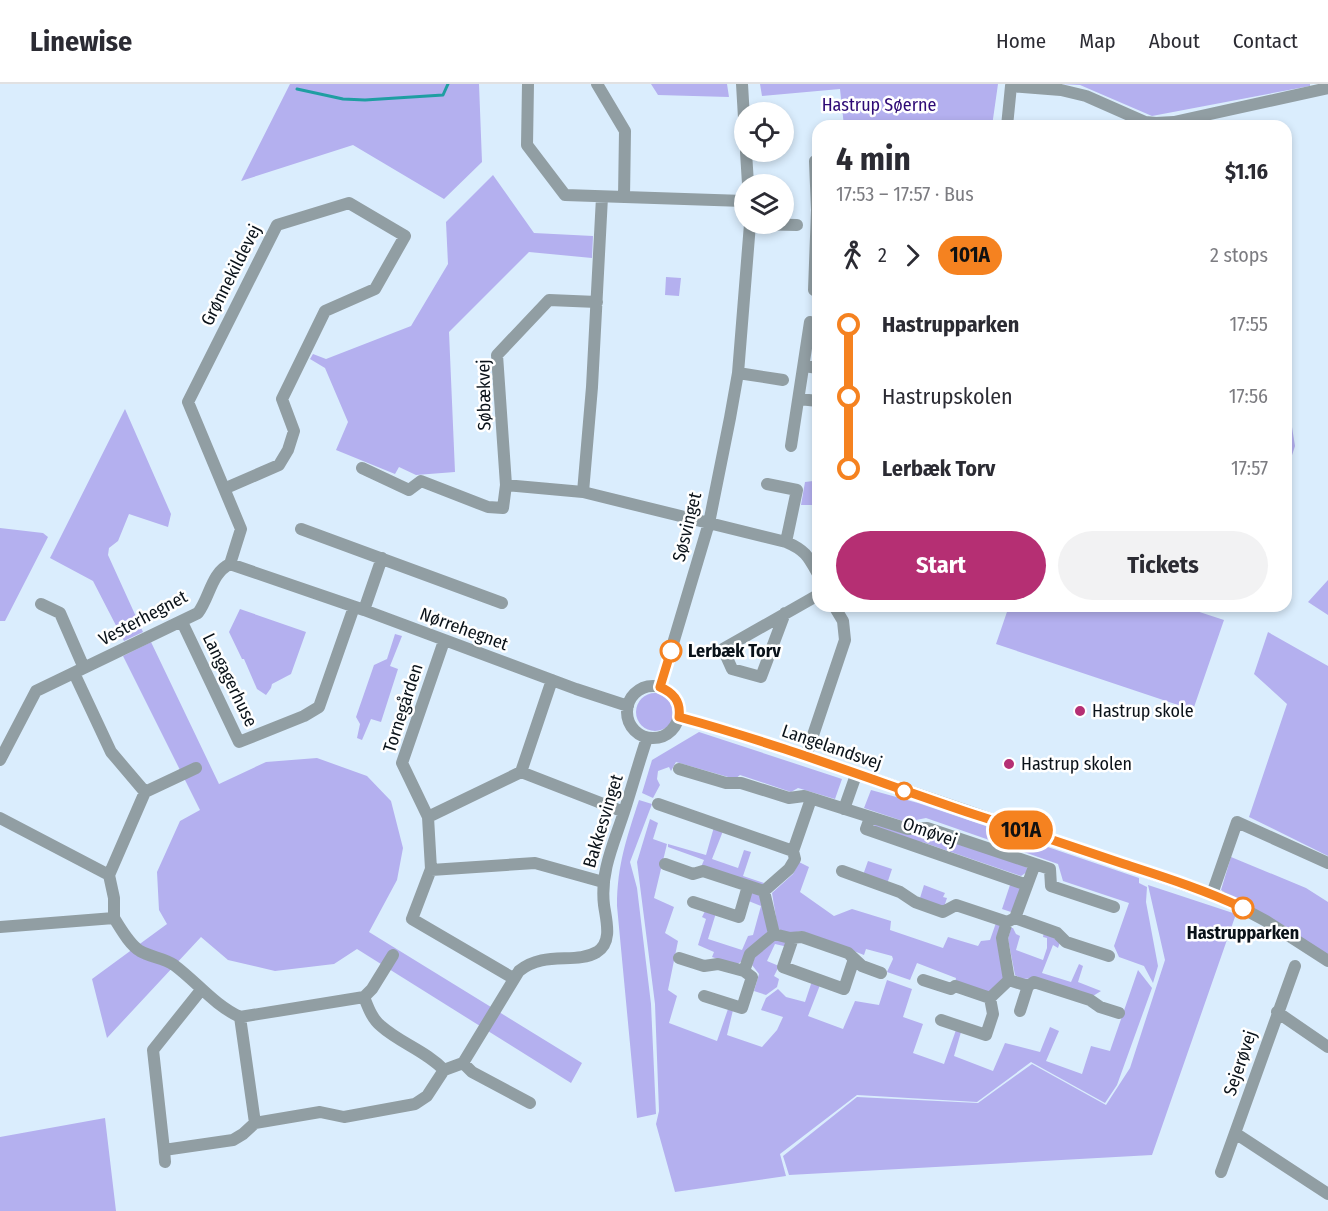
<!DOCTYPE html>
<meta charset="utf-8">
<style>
:root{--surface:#fff;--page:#f2f2f3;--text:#2b2b33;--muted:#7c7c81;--line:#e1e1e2;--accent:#b52f73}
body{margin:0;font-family:"Fira Sans Condensed",sans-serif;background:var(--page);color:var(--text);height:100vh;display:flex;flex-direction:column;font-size:22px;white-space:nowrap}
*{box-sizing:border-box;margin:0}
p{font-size:20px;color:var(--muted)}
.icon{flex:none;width:33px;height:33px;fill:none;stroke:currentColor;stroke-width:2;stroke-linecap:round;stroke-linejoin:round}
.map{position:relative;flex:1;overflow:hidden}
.details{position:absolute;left:812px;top:36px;width:480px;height:492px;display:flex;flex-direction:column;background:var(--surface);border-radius:18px;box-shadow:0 3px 9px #0003}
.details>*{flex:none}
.badge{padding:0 12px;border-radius:20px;font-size:21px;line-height:39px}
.controls{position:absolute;left:734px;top:18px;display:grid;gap:12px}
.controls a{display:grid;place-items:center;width:60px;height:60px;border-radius:50%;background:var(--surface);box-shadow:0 3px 9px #0003;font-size:30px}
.map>.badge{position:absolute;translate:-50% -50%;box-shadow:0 0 0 3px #fff}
.legs{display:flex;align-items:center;gap:9px;height:66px;padding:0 24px;font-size:20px}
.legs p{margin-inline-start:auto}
.overview{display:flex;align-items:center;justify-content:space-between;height:102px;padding:0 24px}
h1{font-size:33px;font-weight:700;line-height:45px}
.cta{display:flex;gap:12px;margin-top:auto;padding:12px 24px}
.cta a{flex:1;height:69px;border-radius:36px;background:var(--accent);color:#fff;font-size:24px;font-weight:700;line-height:69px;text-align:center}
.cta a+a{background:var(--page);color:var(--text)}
ul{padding:0 24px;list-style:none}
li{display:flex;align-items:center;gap:21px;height:72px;font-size:22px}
li i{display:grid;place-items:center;width:9px;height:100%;margin:0 8px;background:currentColor}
li i::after{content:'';width:15px;height:15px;margin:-8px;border:4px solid;border-radius:50%;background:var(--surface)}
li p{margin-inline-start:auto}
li:first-child i{background:linear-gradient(#0000 50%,currentColor 0)}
li:last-child i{background:linear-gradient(currentColor 50%,#0000 0)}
header{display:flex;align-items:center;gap:36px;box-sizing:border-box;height:84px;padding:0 30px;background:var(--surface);border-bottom:2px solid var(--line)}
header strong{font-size:28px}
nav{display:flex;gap:33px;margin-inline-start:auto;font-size:21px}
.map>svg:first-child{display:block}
</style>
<header>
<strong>Linewise</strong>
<nav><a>Home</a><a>Map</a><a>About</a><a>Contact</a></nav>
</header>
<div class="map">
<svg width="1328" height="1127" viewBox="0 0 1328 1127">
<rect width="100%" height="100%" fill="#daedfd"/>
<path fill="#b4b0ef" d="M 290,0 L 479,0 L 482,78 L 444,115 L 353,61 L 241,97 Z
M 651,0 L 727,0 L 729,13 L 658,11 Z
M 760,0 L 998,0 L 992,42 L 844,42 L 840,5 L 762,12 Z
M 1058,0 L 1310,0 L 1310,2 L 1152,32 L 1080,1 Z
M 493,91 L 534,149 L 593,152 L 592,174 L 529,168 L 449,248 L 455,388 L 416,391 L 399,383 L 395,390 L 336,366 L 348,338 L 325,284 L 310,275 L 313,270 L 326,275 L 411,242 L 448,180 L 446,138 Z
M 666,193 L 681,194 L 679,212 L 665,211 Z
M 1286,305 L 1295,362 L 1286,390 Z
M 125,325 L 171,430 L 168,443 L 129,430 L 118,457 L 109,464 L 108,471 L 143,548 L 124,557 L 93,497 L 50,474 Z
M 817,374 L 817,421 L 801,421 L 805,398 L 813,397 Z
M 0,444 L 43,449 L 48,453 L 5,537 L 0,537 Z
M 1328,496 L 1328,531 L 1308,518 Z
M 1009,522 L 1181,522 L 1224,536 L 1193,626 L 996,560 Z
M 240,525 L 306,548 L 291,590 L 272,600 L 271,604 L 266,611 L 257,605 L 244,575 L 242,575 L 229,548 Z
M 1268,548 L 1328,582 L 1328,772 L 1249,733 L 1287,620 L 1254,590 Z
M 395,550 L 402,552 L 390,582 L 398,585 L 381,638 L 371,635 L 362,656 L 357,654 L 360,640 L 356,633 L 374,581 L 387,575 Z
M 151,558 L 219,700 L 266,678 L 317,674 L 367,692 L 391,717 L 403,764 L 397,796 L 369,848 L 582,979 L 571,999 L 357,865 L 334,880 L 275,887 L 228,876 L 201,853 L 107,954 L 92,895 L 167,840 L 159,826 L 157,788 L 180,737 L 200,726 L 123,572 Z
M636 628a19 19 0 1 1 38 0a19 19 0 1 1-38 0Z
M 699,648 L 842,695 L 835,715 L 798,704 L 791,708 L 740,691 L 735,695 L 676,678 L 671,687 L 669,683 L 658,687 L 657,695 L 660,701 L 653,714 L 642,709 L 652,676 Z
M 871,706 L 918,719 L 1139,794 L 1139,799 L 1147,803 L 1146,818 L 1158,882 L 1153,899 L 1144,882 L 1119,873 L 1114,862 L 1129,819 L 1063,797 L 1058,780 L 926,734 L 906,738 L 864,724 Z
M 639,716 L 652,720 L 630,778 L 637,804 L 651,920 L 656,1030 L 637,1034 L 617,822 C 617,781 627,753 639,716 Z
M 650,735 L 658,739 L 653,755 L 667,760 L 654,814 L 674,823 L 665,849 L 678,857 L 668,906 L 677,912 L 669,939 L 717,957 L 728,925 L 733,926 L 727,951 L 762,963 L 777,946 L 783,933 L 761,926 L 766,914 L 778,905 L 786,913 L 805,918 L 812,897 L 820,901 L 808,932 L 843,945 L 855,917 L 879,921 L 887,896 L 912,905 L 903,933 L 923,940 L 913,969 L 944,980 L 956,946 L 961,948 L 954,972 L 993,987 L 1005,959 L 1040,968 L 1050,943 L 1059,947 L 1046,977 L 1082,990 L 1091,962 L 1110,967 L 1138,886 L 1152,904 L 1117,1001 L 1105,1019 L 1031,978 L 977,1018 L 857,1011 L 780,1070 L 786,1092 L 675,1108 L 656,1040 L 659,1027 L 655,920 L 637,778 Z
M 875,739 L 925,747 L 1024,780 L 1027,784 L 1027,788 L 1021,792 L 922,758 L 919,759 L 873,744 Z
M 714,743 L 723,747 L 712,775 L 738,784 L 744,766 L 751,768 L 743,792 L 764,799 L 762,801 L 701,783 L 704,776 L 668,763 L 668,760 L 706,771 Z
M 1231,773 L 1306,804 L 1328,818 L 1328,871 L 1221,806 Z
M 868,777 L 892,785 L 887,800 L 863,791 Z
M 799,778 L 809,783 L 800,808 L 834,832 L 852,825 L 891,837 L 890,846 L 943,864 L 948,853 L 978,862 L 981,857 L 990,856 L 997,836 L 1007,839 L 1006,895 L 987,909 L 955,899 L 956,894 L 917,879 L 910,896 L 887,888 L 893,875 L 892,872 L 866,865 L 864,871 L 802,847 L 790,849 L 778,845 L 772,809 L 793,790 Z
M 1011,798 L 1021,804 L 1014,829 L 1002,825 Z
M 924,801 L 945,809 L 943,813 L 947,814 L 944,823 L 920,814 Z
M 1148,801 L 1236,830 L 1152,1071 L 789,1091 L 783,1072 L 857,1013 L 978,1019 L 1032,980 L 1106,1021 L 1130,984 L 1165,876 Z
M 750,805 L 761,810 L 769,846 L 745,875 L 736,881 L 712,873 L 714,868 L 698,861 L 706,835 L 702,833 L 705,827 L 716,829 L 708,855 L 742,866 L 748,852 L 753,851 L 761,822 L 746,816 Z
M 1011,844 L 1013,844 L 1016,850 L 1020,852 L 1016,866 L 1043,876 L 1047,864 L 1047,854 L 1043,853 L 1044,848 L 1060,858 L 1058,864 L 1053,861 L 1042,889 L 1071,898 L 1079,880 L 1083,882 L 1078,898 L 1101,907 L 1093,912 L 1037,894 L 1022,895 L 1015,891 L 1008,855 Z
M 776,854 L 786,858 L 788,863 L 775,860 L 767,877 L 779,882 L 774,892 L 779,895 L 777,903 L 766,911 L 754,907 L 759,890 L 752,881 L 756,870 Z
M 105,1034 L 116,1127 L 0,1127 L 0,1053 Z"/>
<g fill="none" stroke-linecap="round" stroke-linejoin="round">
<path stroke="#1f9ea2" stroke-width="3" d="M 297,5 L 343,15 L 365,16 L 443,11 L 448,0"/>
<path stroke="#919ea3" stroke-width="12" d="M 528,0 L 527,61 L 565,111 L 744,117
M 597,0 L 625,47 L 624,113
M 742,0 L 744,34
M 1007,42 L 1011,2 L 1061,6 L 1086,12 L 1145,38 L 1156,39 L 1174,38 L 1328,4
M 746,68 L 748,100
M 750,140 L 797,141
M 814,206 L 817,126 L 815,77
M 804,282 L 818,284
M 738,289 L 783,296
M 799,315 L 818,317
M 791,362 L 810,238
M 362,384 L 409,406 L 421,397 L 488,423 L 503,424 L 506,401 L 583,408 L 786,458 C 805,466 808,472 818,490
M 767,400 L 797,406 L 786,458
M 506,401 L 497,271 L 549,216 L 597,218
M 226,404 L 279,381 L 288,366 L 294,347 L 282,315 L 325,227 L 375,205 L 405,152 L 349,119 L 277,141 L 188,318 L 241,445 L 230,480
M 583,408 L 592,303 L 602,113
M 301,445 L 502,519
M 230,480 L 364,526 L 576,605 L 628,622
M 41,520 L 60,529 L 84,584
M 364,526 L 382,474
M 785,529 L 761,593 L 732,585 L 723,565 L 818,511
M 182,538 L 239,658 L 304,632 L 319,623 L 354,523
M 444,557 L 402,679 L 428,733 L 431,785 L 412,835 L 513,894
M 74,589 L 111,668 L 145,708
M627 628a26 26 0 1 1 52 0a26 26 0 1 1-52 0Z
M 660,603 L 709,439 L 730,334 L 738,289 L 750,140
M 679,633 L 730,647 L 806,672 L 1223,814 L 1266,837 L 1328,877
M 806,672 L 845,556 L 843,537 L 834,522
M 0,676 L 36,607 L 198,529 C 210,513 211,489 230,480
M 679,685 L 726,699 L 741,699 L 789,714 L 804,712 L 908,745 L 927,744 L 1050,785 L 1051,802 L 1114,823
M 521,688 L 552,596
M 658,720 L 793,767
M 844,725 L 856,691
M 428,733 L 521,688 L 624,728
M 0,734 L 109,791
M 870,734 L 866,745 L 1027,801
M 665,780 L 693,790 L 703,787 L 764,807
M 431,786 L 535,779 L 603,798
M 842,787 L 900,808 L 915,818 L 943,828 L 956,821 L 1007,838
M 1212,810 L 1237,738 L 1328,779
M 693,818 L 739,833 L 748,802
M 114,834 C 121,845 129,860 140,867 C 150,873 164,874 174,881 C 197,898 214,921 240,933 L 364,913 L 372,905 L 393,871
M 114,834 L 114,814 L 109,791 L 145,708 L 196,684
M 1015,834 L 1035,780
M 0,843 L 114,834
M 774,850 L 790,854 L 802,853 L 848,869 L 862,882 L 881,889
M 793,854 L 783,883 L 844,905 L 854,875
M 679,874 L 704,882 L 718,880 L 744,887
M 923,896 L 951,905 L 955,902 L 990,914
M 1009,896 L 1028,902 L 1034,898 L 1090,916 L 1100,923 L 1119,929
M 201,906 L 153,966 L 164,1066 L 233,1056 L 243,1050 L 255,1039 L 320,1028 L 344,1033 L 415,1020 L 427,1012 L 444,986 L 463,979 L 519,887 C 545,866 575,881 597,868 C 613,858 606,836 604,821 C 600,788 614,759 624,728 C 632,703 639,678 647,654
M 704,912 L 742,924 L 752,893 L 744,887 L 750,870 L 774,850 L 764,807 L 789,785 L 795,775 L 793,767 L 811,715
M 364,913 C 368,923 372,935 381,942 C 400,959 426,967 444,986
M 1020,927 L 1028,902
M 1277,928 L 1328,963
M 240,933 L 255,1039
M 941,936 L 986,951 L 993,930 L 990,914 L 1009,896 L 1002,854 L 1007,838 L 1015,834 L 1057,849 L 1066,858 L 1109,872
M 463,979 L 472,988 L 530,1019
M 1235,1049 L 1328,1110
M 164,1066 L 165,1078
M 1221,1088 L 1295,882"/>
</g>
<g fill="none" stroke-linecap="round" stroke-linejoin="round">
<defs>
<path id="line-1" d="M 671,567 L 660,603 C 674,609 681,618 679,633 C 779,660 875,697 973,730 C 1023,746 1074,763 1124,780 C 1164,793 1205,806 1243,824"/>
</defs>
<use href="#line-1" stroke="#fff" stroke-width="14"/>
<use href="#line-1" stroke="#f58220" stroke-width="9"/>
</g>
<g fill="#fff" stroke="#f58220" stroke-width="3">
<circle cx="671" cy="567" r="10"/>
<circle cx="904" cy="707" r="8"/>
<circle cx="1243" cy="824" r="10"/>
</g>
<g fill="#b52f73" stroke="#fff" stroke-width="2">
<circle cx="1080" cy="627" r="6"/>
<circle cx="1009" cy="680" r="6"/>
</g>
<g text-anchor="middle" stroke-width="5" stroke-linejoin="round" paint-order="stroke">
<g font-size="18" fill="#2e0a75" stroke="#fff">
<text x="879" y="27">Hastrup Søerne</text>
</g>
<g font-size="18" fill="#0a1219" stroke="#fff">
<text transform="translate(231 191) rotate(-63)" y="6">Grønnekildevej</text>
<text transform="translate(484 311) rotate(-91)" y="6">Søbækvej</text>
<text transform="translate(687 443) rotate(-76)" y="6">Søsvinget</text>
<text transform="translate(143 534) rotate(-28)" y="6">Vesterhegnet</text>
<text transform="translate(464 545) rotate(20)" y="6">Nørrehegnet</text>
<text transform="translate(230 596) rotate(64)" y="6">Langagerhuse</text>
<text transform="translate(403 624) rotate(-72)" y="6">Tornegården</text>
<text transform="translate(832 663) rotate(19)" y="6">Langelandsvej</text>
<text transform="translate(603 737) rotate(-73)" y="6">Bakkesvinget</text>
<text transform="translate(930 748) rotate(19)" y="6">Omøvej</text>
<text transform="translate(1240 979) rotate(-71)" y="6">Sejerøvej</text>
</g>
<g font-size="18" font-weight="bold" fill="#0a1219" stroke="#fff" text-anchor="start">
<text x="688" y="573">Lerbæk Torv</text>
<text x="1243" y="855" text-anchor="middle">Hastrupparken</text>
</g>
<g font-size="18" fill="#0a1219" stroke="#fff" text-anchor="start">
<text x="1092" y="633">Hastrup skole</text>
<text x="1021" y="686">Hastrup skolen</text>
</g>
</g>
</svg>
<div class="controls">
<a><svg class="icon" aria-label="locate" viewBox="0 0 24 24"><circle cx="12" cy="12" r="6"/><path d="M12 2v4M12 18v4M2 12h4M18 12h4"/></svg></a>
<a><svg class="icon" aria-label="layers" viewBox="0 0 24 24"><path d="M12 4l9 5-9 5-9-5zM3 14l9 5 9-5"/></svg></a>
</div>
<b class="badge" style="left:1021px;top:746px;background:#f58220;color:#111">101A</b>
<section class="details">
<div class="overview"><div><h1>4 min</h1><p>17:53 – 17:57 · Bus</p></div><b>$1.16</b></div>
<div class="legs"><svg class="icon" aria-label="walk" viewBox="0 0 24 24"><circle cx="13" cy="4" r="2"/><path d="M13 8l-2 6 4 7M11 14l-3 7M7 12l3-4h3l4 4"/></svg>2<svg class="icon" aria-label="forward" viewBox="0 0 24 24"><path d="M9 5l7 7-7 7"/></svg><b class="badge" style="background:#f58220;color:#111">101A</b><p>2 stops</p></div>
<ul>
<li><i style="color:#f58220"></i><b>Hastrupparken</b><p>17:55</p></li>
<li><i style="color:#f58220"></i><span>Hastrupskolen</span><p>17:56</p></li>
<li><i style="color:#f58220"></i><b>Lerbæk Torv</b><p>17:57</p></li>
</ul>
<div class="cta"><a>Start</a><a>Tickets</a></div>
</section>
</div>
